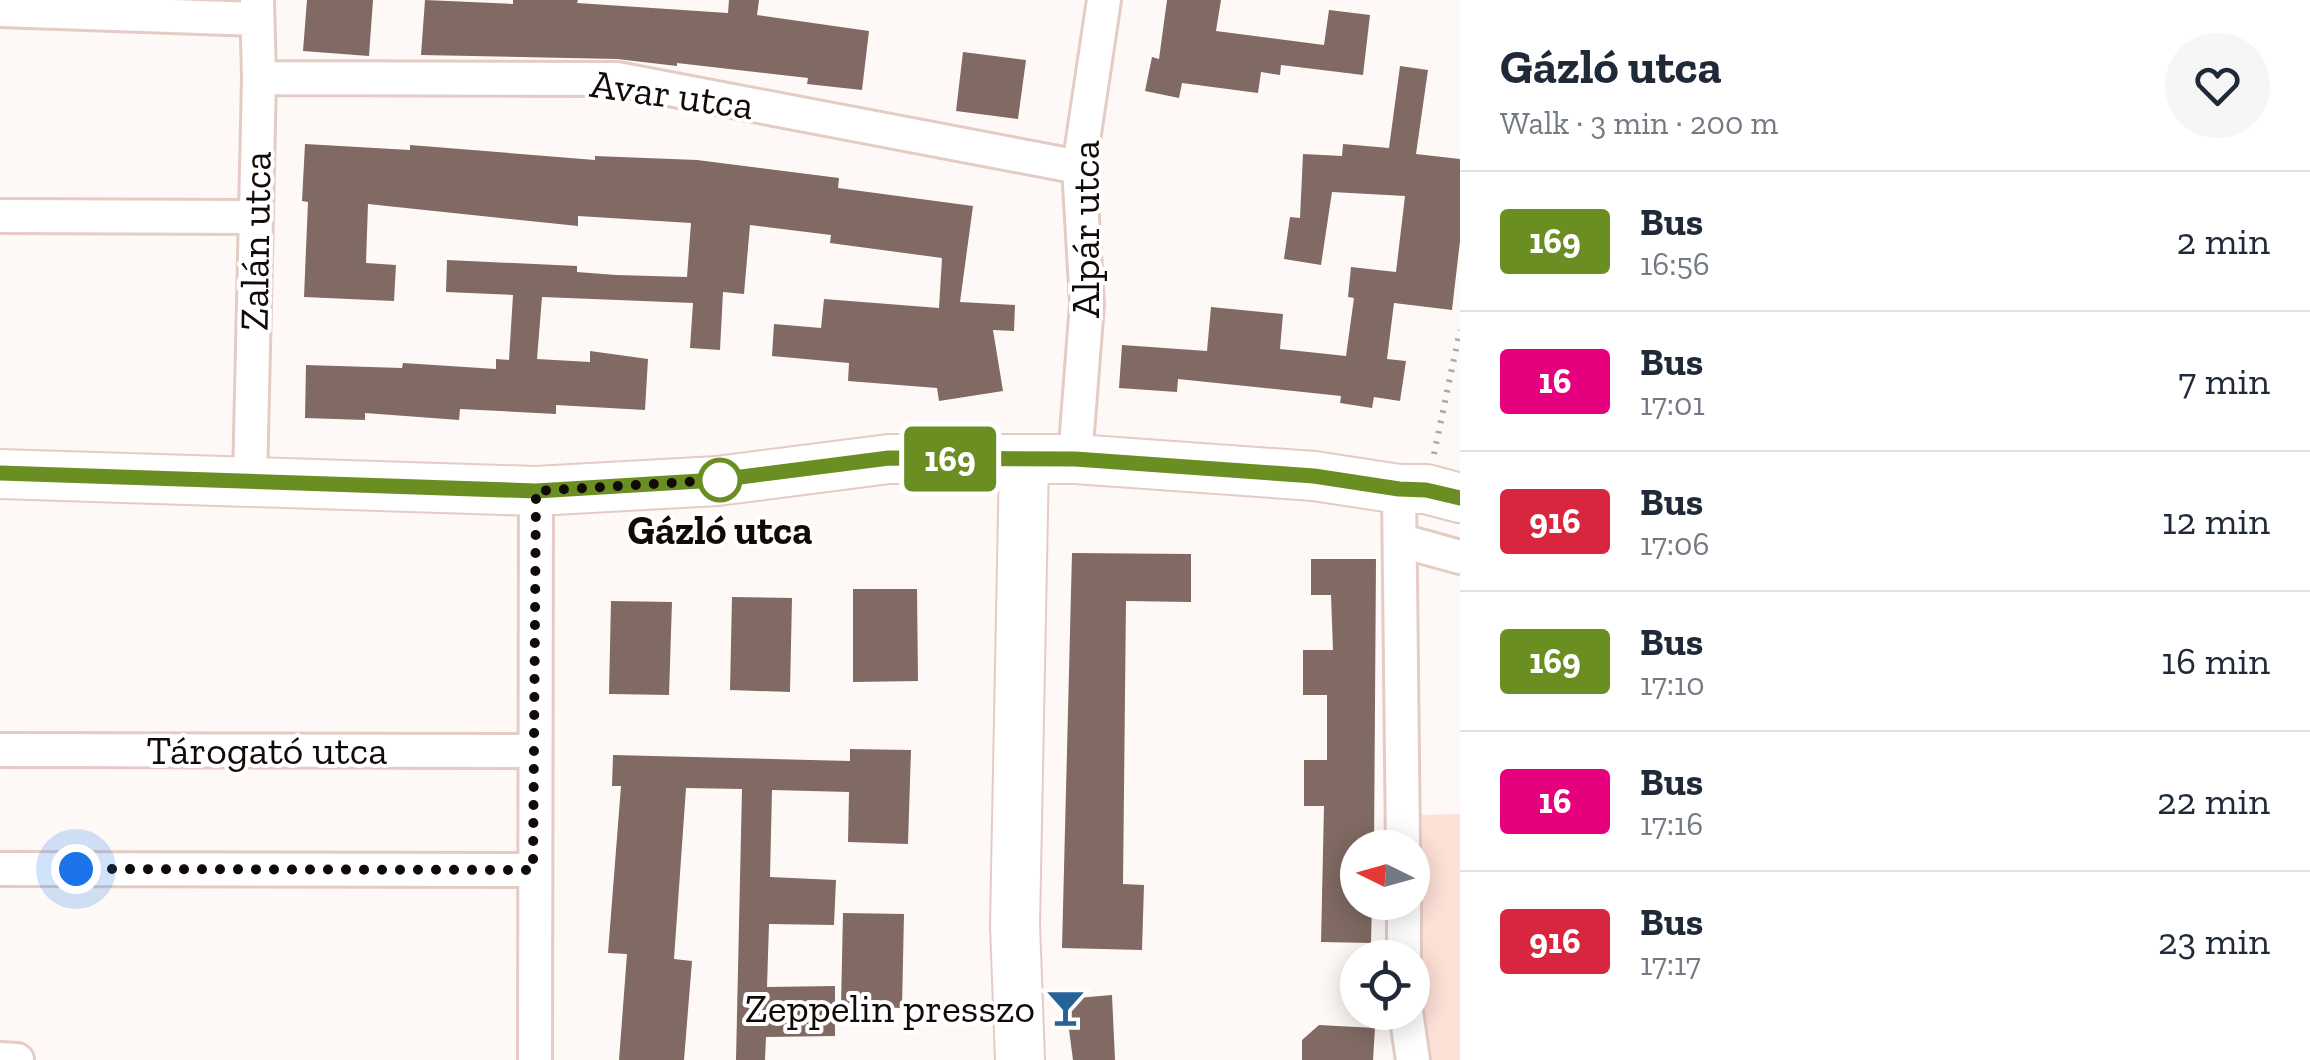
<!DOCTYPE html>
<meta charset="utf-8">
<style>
:root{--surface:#fff;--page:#f6f6f7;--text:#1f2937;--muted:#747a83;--line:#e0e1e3}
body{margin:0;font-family:"Zilla Slab",serif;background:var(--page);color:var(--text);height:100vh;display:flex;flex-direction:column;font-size:38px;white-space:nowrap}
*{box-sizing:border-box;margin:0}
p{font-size:32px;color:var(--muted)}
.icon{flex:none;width:55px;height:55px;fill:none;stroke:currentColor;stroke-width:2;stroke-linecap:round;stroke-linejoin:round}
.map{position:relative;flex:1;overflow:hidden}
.details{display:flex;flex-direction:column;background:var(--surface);width:850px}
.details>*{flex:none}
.badge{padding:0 20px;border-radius:8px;font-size:35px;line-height:65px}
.needle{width:65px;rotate:275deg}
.buttons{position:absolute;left:1340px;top:830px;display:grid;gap:20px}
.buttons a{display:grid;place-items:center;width:90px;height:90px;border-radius:50%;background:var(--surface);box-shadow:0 5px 25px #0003;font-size:50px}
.you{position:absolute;width:50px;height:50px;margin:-25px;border:8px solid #fff;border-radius:50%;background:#1a73e8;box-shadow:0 0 0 15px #1a73e833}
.map>.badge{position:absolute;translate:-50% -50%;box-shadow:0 0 0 5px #fff}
.round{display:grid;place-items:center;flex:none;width:105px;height:105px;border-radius:52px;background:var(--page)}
.overview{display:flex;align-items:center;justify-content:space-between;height:170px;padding:0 40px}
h1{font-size:48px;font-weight:700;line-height:75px}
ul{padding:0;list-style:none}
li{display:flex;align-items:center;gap:30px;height:140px;padding:0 40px;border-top:2px solid var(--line)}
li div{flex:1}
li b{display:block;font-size:38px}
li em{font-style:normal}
li .badge{min-width:110px;font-weight:700;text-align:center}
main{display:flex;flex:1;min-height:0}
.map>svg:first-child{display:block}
</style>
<main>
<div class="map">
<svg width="1460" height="1060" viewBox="0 0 1460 1060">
<rect width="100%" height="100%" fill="#fef9f7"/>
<path fill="#fde0d6" d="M 1460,814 L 1460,1060 L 1416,1060 L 1419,815 Z"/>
<path fill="#806a63" d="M 307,0 L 373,0 L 369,56 L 303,51 Z
M 425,0 L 513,4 L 513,0 L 578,0 L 577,3 L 728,13 L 729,0 L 759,0 L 757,15 L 869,31 L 862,90 L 807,84 L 808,78 L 677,63 L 677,66 L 617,59 L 421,55 Z
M 1167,0 L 1221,0 L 1216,31 L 1324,45 L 1329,10 L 1370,15 L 1363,75 L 1281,65 L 1280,75 L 1261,72 L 1258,93 L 1182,83 L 1179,98 L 1145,91 L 1152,57 L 1159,59 Z
M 963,52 L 1026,60 L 1018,119 L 956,111 Z
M 1400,66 L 1428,70 L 1416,154 L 1460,159 L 1460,241 L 1452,310 L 1394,303 L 1387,359 L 1406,361 L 1400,401 L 1374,397 L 1372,408 L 1340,403 L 1341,396 L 1178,379 L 1177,392 L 1119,388 L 1122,345 L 1207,351 L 1211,307 L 1283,314 L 1280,349 L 1346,356 L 1354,298 L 1348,297 L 1351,267 L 1396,272 L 1405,196 L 1332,192 L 1321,265 L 1284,259 L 1290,217 L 1300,218 L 1303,154 L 1342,156 L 1343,144 L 1389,148 Z
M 305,144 L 410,150 L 410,145 L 595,160 L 595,156 L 697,160 L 839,178 L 838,188 L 973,206 L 960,302 L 1015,305 L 1014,331 L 993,330 L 1003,391 L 939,401 L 937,388 L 848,381 L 849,363 L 772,356 L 774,324 L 821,328 L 824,299 L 939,308 L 942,258 L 830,243 L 831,235 L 750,225 L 744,294 L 723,292 L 720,350 L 690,348 L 693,303 L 542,297 L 537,359 L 590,362 L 590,351 L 648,359 L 645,410 L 556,405 L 556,414 L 460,409 L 459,420 L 365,413 L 365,420 L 305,418 L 306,365 L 402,368 L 403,363 L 496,369 L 496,359 L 509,360 L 513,295 L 446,292 L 447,260 L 577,266 L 577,272 L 616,275 L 687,277 L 691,223 L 578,216 L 578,226 L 368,204 L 366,263 L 396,265 L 394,301 L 304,297 L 308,202 L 302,201 Z
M 1072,553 L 1191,554 L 1191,602 L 1126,601 L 1123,884 L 1144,885 L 1142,950 L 1062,948 Z
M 1311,559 L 1376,559 L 1374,848 L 1358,848 L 1358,902 L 1372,902 L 1371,943 L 1321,942 L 1324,806 L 1304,806 L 1304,760 L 1327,760 L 1327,695 L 1303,695 L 1303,650 L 1333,650 L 1331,595 L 1311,595 Z
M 853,589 L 917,589 L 918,681 L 853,682 Z
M 732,597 L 792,598 L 790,692 L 730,690 Z
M 611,601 L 672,602 L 669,695 L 609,694 Z
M 850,749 L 911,750 L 908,844 L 848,842 L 849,792 L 772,790 L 770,877 L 836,880 L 834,925 L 769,924 L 767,987 L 835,986 L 835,1036 L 766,1037 L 765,1060 L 736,1060 L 742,789 L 686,788 L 674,959 L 692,961 L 684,1060 L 619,1060 L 627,954 L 608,953 L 621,786 L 612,786 L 613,755 L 850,761 Z
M 843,913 L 904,914 L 902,1008 L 841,1006 Z
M 1112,995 L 1115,1060 L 1073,1060 L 1065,999 Z
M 1319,1025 L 1375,1028 L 1373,1060 L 1302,1060 L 1302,1040 Z"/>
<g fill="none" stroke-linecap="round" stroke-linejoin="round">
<defs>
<path id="street" d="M 0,10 L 257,19
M 259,78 L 617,79 L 1079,167
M 0,216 L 254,217
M 1075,459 L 1087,304 L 1079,167 L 1104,0
M 250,482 L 259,78 L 257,0
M 1399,489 L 1403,848
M 1402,541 L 1460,557
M 0,750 L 534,751
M 0,869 L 533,870
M 1404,902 L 1404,958
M 1406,1012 L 1413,1060
M 0,1059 L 17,1060
M 535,1060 L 536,491"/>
<path id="secondary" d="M 0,474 L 536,491 L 717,481 L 889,459 L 1075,459 L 1314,476 L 1399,489 L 1426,489 L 1460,498
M 1020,1060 L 1015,925 L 1024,460"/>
</defs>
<use href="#street" stroke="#e4ccc4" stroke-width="38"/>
<use href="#secondary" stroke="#e4ccc4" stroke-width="52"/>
<path stroke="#aea8a5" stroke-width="6" stroke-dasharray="2.5 8" stroke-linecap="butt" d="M 1434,454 L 1460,330"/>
<use href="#street" stroke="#fff" stroke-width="32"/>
<use href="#secondary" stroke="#fff" stroke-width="48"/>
</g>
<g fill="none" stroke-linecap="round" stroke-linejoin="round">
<defs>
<path id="line" d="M 0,473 L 536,491 L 717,480 L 889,458 L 1075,459 L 1314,476 L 1399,489 L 1426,490 L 1460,498"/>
</defs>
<use href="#line" stroke="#fff" stroke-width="22"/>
<use href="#line" stroke="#6b8e23" stroke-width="15"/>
<path stroke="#120a07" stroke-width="10" stroke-dasharray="0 18" d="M 76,869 L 533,870 L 536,491 L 720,480"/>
</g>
<defs>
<symbol id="bar-bare" viewBox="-9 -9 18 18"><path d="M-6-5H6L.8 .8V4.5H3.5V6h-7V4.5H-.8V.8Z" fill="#256299" stroke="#fff" stroke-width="2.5" paint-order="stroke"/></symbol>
</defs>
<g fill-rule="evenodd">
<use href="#bar-bare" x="1038" y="980" width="55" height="55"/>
</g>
<circle fill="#fff" stroke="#6b8e23" stroke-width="5" cx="720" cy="480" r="20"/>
<g text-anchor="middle" stroke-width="8" stroke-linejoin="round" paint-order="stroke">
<g font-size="40" fill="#120a07" stroke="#fff">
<text transform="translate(672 94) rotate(8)" y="14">Avar utca</text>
<text transform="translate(1085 229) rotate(-90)" y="14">Alpár utca</text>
<text transform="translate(255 241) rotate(-89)" y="14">Zalán utca</text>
<text x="267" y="764">Tárogató utca</text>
</g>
<g font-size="40" font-weight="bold" fill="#120a07" stroke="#fff">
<text x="720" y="544">Gázló utca</text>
</g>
<g font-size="40" fill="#120a07" stroke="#fff" text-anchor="end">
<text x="1035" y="1022">Zeppelin presszo</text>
</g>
</g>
</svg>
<div class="buttons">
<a><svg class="needle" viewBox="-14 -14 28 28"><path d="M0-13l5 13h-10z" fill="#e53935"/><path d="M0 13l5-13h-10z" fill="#747a83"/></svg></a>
<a><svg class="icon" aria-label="locate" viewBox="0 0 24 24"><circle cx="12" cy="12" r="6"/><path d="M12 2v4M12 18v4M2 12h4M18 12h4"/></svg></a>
</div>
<div class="you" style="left:76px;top:869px"></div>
<b class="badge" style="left:950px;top:459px;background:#6b8e23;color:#fff">169</b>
</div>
<section class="details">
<div class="overview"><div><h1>Gázló utca</h1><p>Walk · 3 min · 200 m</p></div><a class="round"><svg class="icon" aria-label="heart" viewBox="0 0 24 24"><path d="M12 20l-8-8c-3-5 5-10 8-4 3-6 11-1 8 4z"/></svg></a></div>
<ul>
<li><span class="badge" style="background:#6b8e23;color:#fff">169</span><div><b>Bus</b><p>16:56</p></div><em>2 min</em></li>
<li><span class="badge" style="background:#e6007e;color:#fff">16</span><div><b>Bus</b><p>17:01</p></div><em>7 min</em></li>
<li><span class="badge" style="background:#d7263d;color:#fff">916</span><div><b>Bus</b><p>17:06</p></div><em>12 min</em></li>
<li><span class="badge" style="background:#6b8e23;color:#fff">169</span><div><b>Bus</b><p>17:10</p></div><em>16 min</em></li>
<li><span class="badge" style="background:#e6007e;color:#fff">16</span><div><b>Bus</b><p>17:16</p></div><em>22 min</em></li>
<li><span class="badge" style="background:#d7263d;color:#fff">916</span><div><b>Bus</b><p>17:17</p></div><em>23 min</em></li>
</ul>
</section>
</main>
